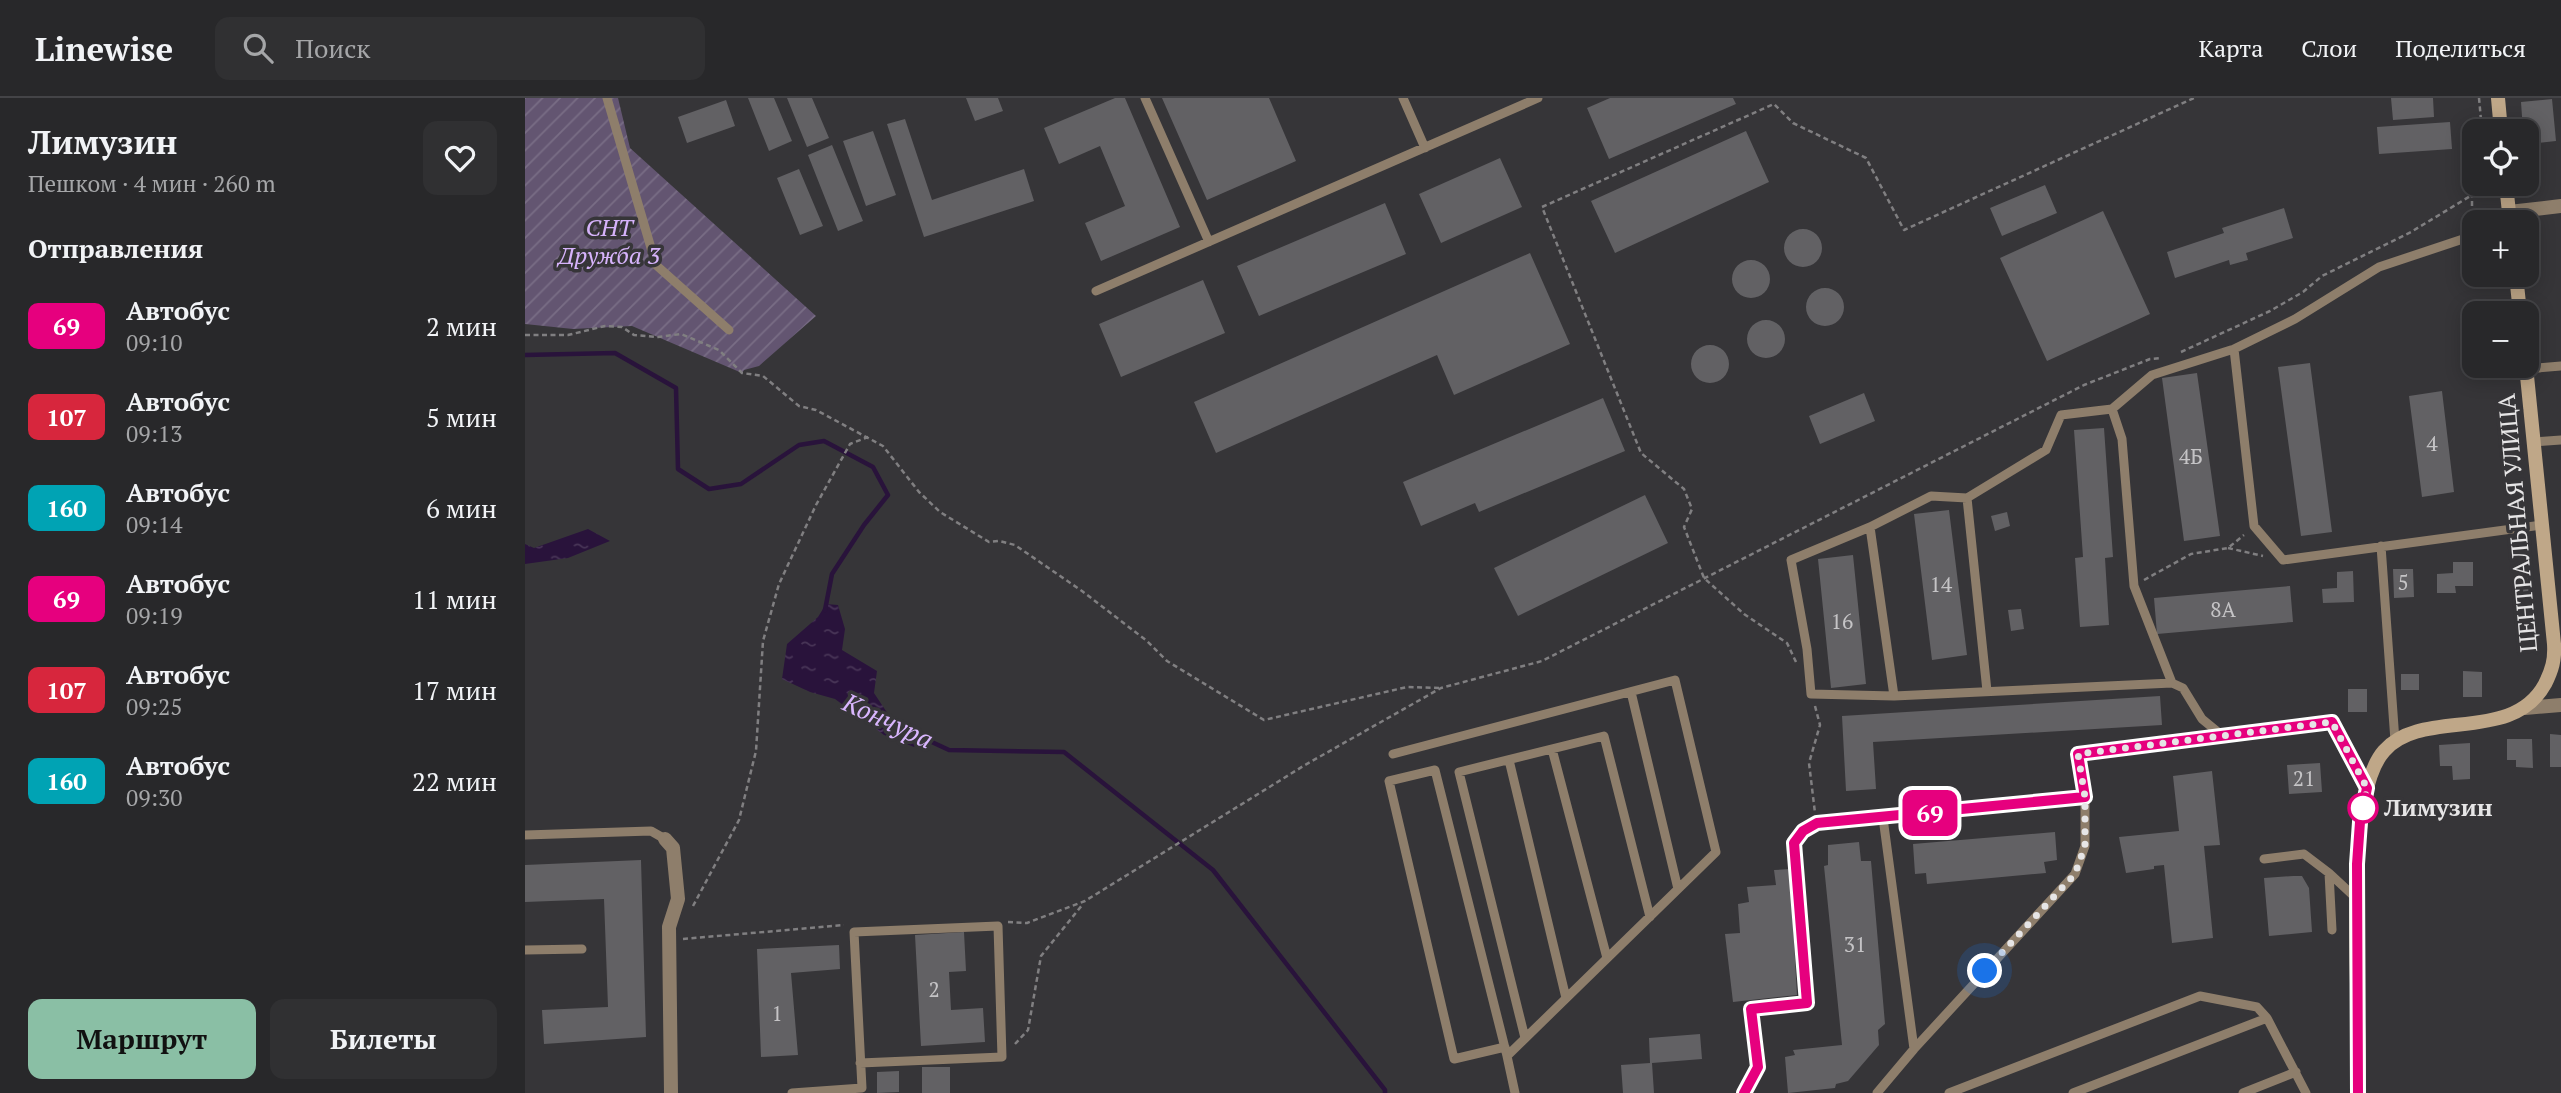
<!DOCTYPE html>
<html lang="ru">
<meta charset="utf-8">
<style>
:root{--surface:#28282a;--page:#303032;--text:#f1f3f6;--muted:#a5a6a8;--line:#444447;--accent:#8abfa5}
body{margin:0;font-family:"PT Serif",serif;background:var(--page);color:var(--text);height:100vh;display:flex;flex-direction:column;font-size:26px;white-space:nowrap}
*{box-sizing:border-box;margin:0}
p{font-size:23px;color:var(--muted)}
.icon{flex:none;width:38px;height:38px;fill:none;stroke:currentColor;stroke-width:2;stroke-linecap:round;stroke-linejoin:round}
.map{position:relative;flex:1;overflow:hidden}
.sheet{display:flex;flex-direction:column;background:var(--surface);width:525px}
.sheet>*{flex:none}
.badge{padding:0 14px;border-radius:10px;font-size:24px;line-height:46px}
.controls{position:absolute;left:1937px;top:21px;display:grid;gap:14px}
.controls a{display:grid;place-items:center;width:77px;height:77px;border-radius:14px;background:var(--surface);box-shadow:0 4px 18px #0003,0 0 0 2px var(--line);font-size:35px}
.you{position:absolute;width:35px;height:35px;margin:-18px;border:5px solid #fff;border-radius:50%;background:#1a73e8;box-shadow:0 0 0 10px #1a73e833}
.map>.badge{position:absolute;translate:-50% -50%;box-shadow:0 0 0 4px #fff}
h2{padding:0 28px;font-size:26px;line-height:63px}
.round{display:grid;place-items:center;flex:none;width:74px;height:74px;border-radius:14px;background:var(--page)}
.headline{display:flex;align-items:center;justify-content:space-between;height:119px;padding:0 28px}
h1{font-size:33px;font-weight:600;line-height:52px}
.button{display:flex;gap:14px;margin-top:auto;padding:14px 28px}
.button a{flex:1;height:80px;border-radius:14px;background:var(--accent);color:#111;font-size:28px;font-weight:600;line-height:80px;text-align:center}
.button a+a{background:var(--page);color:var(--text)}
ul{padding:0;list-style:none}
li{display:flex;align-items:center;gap:21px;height:91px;padding:0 28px}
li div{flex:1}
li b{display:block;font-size:26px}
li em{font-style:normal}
li .badge{min-width:77px;font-weight:700;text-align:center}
header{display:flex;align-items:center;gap:42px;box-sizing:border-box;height:98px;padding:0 35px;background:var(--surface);border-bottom:2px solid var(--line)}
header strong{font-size:33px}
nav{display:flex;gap:38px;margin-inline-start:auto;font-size:24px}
.search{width:490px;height:63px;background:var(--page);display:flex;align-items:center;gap:18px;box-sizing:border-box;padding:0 24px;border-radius:14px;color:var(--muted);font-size:26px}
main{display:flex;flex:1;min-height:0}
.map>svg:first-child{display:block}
</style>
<header>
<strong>Linewise</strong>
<div class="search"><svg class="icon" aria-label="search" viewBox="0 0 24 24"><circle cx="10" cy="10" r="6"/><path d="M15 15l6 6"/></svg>Поиск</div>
<nav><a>Карта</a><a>Слои</a><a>Поделиться</a></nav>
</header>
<main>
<section class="sheet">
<div class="headline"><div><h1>Лимузин</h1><p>Пешком · 4 мин · 260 m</p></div><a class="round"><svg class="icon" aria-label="heart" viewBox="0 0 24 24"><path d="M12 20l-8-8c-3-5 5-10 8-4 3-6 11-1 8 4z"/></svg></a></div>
<h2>Отправления</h2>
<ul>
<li><span class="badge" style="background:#e6007e;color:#fff">69</span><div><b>Автобус</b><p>09:10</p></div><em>2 мин</em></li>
<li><span class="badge" style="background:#d7263d;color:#fff">107</span><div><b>Автобус</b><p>09:13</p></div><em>5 мин</em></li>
<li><span class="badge" style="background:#00a3b4;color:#fff">160</span><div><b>Автобус</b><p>09:14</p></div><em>6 мин</em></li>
<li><span class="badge" style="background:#e6007e;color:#fff">69</span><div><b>Автобус</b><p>09:19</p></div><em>11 мин</em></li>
<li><span class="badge" style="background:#d7263d;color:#fff">107</span><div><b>Автобус</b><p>09:25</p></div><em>17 мин</em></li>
<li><span class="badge" style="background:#00a3b4;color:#fff">160</span><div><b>Автобус</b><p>09:30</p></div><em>22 мин</em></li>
</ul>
<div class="button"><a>Маршрут</a><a>Билеты</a></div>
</section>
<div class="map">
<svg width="2036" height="995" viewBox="0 0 2036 995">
<defs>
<pattern id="garden-furrows" width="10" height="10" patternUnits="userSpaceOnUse" patternTransform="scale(1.75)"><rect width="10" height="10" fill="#635571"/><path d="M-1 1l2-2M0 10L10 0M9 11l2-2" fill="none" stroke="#796d85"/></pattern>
<pattern id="water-ripples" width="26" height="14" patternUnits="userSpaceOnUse" patternTransform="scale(1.75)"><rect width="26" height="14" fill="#29133b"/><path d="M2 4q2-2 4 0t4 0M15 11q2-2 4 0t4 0" fill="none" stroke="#483557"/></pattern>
</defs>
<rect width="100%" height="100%" fill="#363538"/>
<path fill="url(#garden-furrows)" d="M 0,0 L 93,0 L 105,50 L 291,218 L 234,268 L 219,272 L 217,275 L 107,228 L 48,231 L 0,226 Z"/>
<path fill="url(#water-ripples)" d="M 63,431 L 85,443 L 43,460 L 0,466 L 0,446 L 9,450 Z
M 301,506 L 313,507 L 320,531 L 317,552 L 352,573 L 349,595 L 365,619 L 404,638 L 389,649 L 359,637 L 310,601 L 285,594 L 257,581 L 262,546 L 293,519 Z"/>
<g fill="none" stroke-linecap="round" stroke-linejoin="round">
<path stroke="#29133b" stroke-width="4.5" d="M 0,257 L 90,255 L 151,290 L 153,371 L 184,391 L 216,386 L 274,347 L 299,343 L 348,369 L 363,397 L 339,427 L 307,476 L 300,512
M 396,639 L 424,652 L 539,654 L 688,772 L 860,992 L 860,995"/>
</g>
<path fill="#626164" d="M 223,0 L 249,0 L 267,43 L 244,53 Z
M 262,0 L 287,0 L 304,40 L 282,49 Z
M 441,0 L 473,0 L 478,13 L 450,23 Z
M 590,0 L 600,0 L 655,129 L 576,163 L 560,125 L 600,108 L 575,48 L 534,66 L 519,30 Z
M 637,0 L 744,0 L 771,63 L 682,102 Z
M 1085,0 L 1208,0 L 1211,6 L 1084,61 L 1062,10 Z
M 1866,0 L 1908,0 L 1909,19 L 1868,22 Z
M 2027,1 L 2031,43 L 2002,46 L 2002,33 L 1998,33 L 1996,4 Z
M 201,2 L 210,28 L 162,45 L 153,19 Z
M 380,21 L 407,102 L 499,71 L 509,103 L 399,139 L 362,26 Z
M 1925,24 L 1927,51 L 1854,56 L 1852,29 Z
M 348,33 L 371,97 L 341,108 L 318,43 Z
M 1221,33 L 1244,84 L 1090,155 L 1066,103 Z
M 307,47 L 338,123 L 313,133 L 283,57 Z
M 975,60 L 997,109 L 916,145 L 894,96 Z
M 274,71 L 298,128 L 275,137 L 252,80 Z
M 1520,87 L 1532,115 L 1477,138 L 1465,110 Z
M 860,105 L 881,156 L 734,218 L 712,168 Z
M 1759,110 L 1768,140 L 1721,155 L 1723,162 L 1705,167 L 1704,162 L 1650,180 L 1642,154 L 1699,135 L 1697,130 Z
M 1578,113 L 1625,216 L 1522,263 L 1475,160 Z
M1259 150a19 19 0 1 1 38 0a19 19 0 1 1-38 0Z
M 1005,155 L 1045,246 L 929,297 L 912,257 L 691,355 L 669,304 Z
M1207 181a19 19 0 1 1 38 0a19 19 0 1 1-38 0Z
M 678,182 L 700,235 L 596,279 L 574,226 Z
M1281 209a19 19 0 1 1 38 0a19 19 0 1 1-38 0Z
M1222 241a19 19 0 1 1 38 0a19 19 0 1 1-38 0Z
M1166 266a19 19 0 1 1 38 0a19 19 0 1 1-38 0Z
M 1785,265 L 1807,434 L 1776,438 L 1753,269 Z
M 1672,275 L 1695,438 L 1659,443 L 1637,280 Z
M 1917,293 L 1929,394 L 1897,399 L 1884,298 Z
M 1339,295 L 1350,323 L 1295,346 L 1284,318 Z
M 1078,300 L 1100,353 L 954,414 L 950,405 L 896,428 L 878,384 Z
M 1579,330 L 1588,459 L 1580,460 L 1584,527 L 1555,529 L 1550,460 L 1558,459 L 1549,332 Z
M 1120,397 L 1143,445 L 993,518 L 969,470 Z
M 1424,412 L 1442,557 L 1407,562 L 1389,416 Z
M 1482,414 L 1485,428 L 1470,433 L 1466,418 Z
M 1328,457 L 1341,586 L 1306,590 L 1293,461 Z
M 1928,464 L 1948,464 L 1948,488 L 1930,488 L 1931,495 L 1912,495 L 1912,476 L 1928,475 Z
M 1991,469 L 2007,469 L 2007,498 L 1991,498 Z
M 1868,471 L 1888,471 L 1889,499 L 1869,500 Z
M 1828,473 L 1829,504 L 1798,505 L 1797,491 L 1812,490 L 1812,474 Z
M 1765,488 L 1768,524 L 1632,536 L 1629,500 Z
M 1496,511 L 1499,531 L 1486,533 L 1483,512 Z
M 1938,573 L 1957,574 L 1957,599 L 1938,599 Z
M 1876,576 L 1894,576 L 1894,592 L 1876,592 Z
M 1823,591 L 1842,591 L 1842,614 L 1823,614 Z
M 1635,598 L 1637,627 L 1348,644 L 1351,691 L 1321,693 L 1317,618 Z
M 2025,636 L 2036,637 L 2036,669 L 2025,669 Z
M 1982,641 L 2007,641 L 2008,670 L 1991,669 L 1991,662 L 1982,662 Z
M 1945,645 L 1945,681 L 1928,682 L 1927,668 L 1915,668 L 1914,647 Z
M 1795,665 L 1797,694 L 1764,696 L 1762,667 Z
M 1687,673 L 1695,747 L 1679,748 L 1688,840 L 1647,845 L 1639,767 L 1629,768 L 1629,771 L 1601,775 L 1594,739 L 1654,733 L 1648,678 Z
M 1530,734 L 1532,762 L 1519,764 L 1521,775 L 1402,786 L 1401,775 L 1390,776 L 1388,746 Z
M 1334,744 L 1336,763 L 1346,763 L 1360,926 L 1353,932 L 1354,947 L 1323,983 L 1311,986 L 1310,990 L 1263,995 L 1260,959 L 1270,957 L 1268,952 L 1317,947 L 1299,768 L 1303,767 L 1303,747 Z
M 116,762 L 121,939 L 19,946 L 17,912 L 83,909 L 79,801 L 0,804 L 0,767 Z
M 1265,771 L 1272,897 L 1208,904 L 1200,836 L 1215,835 L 1213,806 L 1224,804 L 1222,789 L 1251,787 L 1249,772 Z
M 1768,778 L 1777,778 L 1784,790 L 1787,834 L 1744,838 L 1739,780 Z
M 439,834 L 441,873 L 424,874 L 426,912 L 458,910 L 460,944 L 396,948 L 390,837 Z
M 314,847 L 315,871 L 266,875 L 273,957 L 236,959 L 232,851 Z
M 1175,936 L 1177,961 L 1127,965 L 1129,995 L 1098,995 L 1096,967 L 1125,965 L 1124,940 Z
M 397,969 L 425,969 L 425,995 L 397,995 Z
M 374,973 L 374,994 L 352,995 L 352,974 Z"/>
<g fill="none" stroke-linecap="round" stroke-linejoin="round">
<path stroke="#807f81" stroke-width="2.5" stroke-dasharray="5 3.5" stroke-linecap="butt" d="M 1954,0 L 1957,33
M 1947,125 L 1947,97 L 1951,86
M 0,237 L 43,237 L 80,228 L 97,229 L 109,237 L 133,239 L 156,236 L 194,252 L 217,275 L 238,278 L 274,308 L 291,312 L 358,348 L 394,394 L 415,414 L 464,444 L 474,443 L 490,447 L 557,493 L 622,543 L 642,563 L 739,622 L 882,589 L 914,590
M 1656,254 L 1745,213 L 1778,194 L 1797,178 L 1886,134 L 1947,97
M 1703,450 L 1738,458
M 1619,482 L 1666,456 L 1703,450 L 1719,437
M 1271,564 L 1262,545 L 1219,516 L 1179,480 L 1159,429 L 1167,411 L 1159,391 L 1116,355 L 1017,109 L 1249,6 L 1268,25 L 1341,60 L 1379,132 L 1669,0
M 1290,608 L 1295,627 L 1284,665 L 1290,715
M 168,808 L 214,722 L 231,653 L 238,543 L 254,486 L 291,407 L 325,346 L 343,339
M 483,824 L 502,825 L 560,803 L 780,667 L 916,590 L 1017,563 L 1559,287 L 1625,261 L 1637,260
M 158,841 L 319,827
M 490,946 L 503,932 L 516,858 L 558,806"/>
<path stroke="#8e7e6b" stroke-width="9" d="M 82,0 L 131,167 L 204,232
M 620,0 L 684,144
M 878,0 L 900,50
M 1969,124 L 1984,114
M 571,193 L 1013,0
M 1709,251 L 1729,428 L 1758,462 L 2017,427
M 2002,271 L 2036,268
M 1587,311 L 1627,277 L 1709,251 L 1770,221 L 1854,169 L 1950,137
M 2009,344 L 2036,342
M 1442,400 L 1462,593
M 1345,429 L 1369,598
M 1856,448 L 1870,643
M 1647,585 L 1609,488 L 1597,341 L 1587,311 L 1536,317 L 1521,352 L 1442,400 L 1406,398 L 1345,429 L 1266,462 L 1282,551 L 1286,596 L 1369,598 L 1647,585 L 1658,590 L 1677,621 L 1699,639 L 1807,624 L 1842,690
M 1106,594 L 1153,791
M 1027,651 L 1082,860
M 868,656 L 1150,582 L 1191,754 L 982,958
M 984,662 L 1041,900
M 0,737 L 126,733 L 140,741
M 1739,761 L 1779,756 L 1804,775 L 1832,801
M 1804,775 L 1807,832
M 0,852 L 57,851
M 1000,940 L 934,674 L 1079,638 L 1125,819
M 980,949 L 929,961 L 864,683 L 910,672 L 982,958 L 990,995
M 1389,951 L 1550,776 L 1560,748 L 1560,699
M 267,995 L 337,990 L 329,834 L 473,828 L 477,959 L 335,965
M 1218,995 L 1233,969 L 1226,911 L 1282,905 L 1269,745 L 1278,733 L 1292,725 L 1358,720
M 1352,995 L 1389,951 L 1358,720 L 1560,699 L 1553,656 L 1699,639
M 1424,995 L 1675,898 L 1732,909 L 1742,920
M 1548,995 L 1742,920 L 1781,995
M 1718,995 L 1771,974"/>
<path stroke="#8e7e6b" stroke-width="14" d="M 1984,114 L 2036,108
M 2000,610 L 2036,607
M 140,741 L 148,750 L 153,801 L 144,829 L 146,995"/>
<path stroke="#bfa788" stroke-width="14" d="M 1973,0 L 1976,33
M 1981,86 L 1985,124
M 1991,177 L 1995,215
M 1833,995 C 1838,921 1814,704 1859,653 C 1897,609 1987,647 2020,586 C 2027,572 2030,562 2029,546 L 2001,268"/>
</g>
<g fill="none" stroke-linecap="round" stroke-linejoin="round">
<defs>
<path id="line" d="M 1219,995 L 1233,969 L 1226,911 L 1282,905 L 1269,745 L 1278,733 L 1292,725 L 1560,699 L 1553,656 L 1807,624 L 1842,690 L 1835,724 L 1832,766 L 1833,995"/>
</defs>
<use href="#line" stroke="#fff" stroke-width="16"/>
<use href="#line" stroke="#e6007e" stroke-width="10"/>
<path stroke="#e6e5e6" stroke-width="7" stroke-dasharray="0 12.6" d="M 1460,873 L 1550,776 L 1560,748 L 1560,699 L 1553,656 L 1807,624 L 1842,690 L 1838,710"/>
</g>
<circle fill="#fff" stroke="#e6007e" stroke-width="3.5" cx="1838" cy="710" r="14"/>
<g text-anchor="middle" stroke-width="7" stroke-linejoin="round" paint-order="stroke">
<g font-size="21" fill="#c5c4c6">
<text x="1907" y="353">4</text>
<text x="1666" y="366">4Б</text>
<text x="1878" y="492">5</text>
<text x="1416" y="494">14</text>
<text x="1698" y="519">8А</text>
<text x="1317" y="531">16</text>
<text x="1779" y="688">21</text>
<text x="1330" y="854">31</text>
<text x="409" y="899">2</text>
<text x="252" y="923">1</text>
</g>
<g font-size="24" font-style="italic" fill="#d6b3fb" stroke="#363538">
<text x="84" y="138">СНТ<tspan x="84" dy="28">Дружба 3</tspan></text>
</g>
<g font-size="24" fill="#e6e5e6" stroke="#363538">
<text transform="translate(1993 425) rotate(-95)" y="8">ЦЕНТРАЛЬНАЯ УЛИЦА</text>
</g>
<g font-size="24" font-weight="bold" fill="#e6e5e6" stroke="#363538" text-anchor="start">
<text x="1859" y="718">Лимузин</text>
</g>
<g font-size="26" font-style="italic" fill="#d9b6fe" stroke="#363538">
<text transform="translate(363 623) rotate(25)" y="9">Кончура</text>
</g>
</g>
</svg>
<div class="controls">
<a><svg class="icon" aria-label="locate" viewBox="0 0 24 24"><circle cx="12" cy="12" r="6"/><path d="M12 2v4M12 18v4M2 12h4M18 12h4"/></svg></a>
<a>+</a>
<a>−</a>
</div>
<div class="you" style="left:1460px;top:873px"></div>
<b class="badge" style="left:1405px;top:715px;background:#e6007e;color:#fff">69</b>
</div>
</main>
